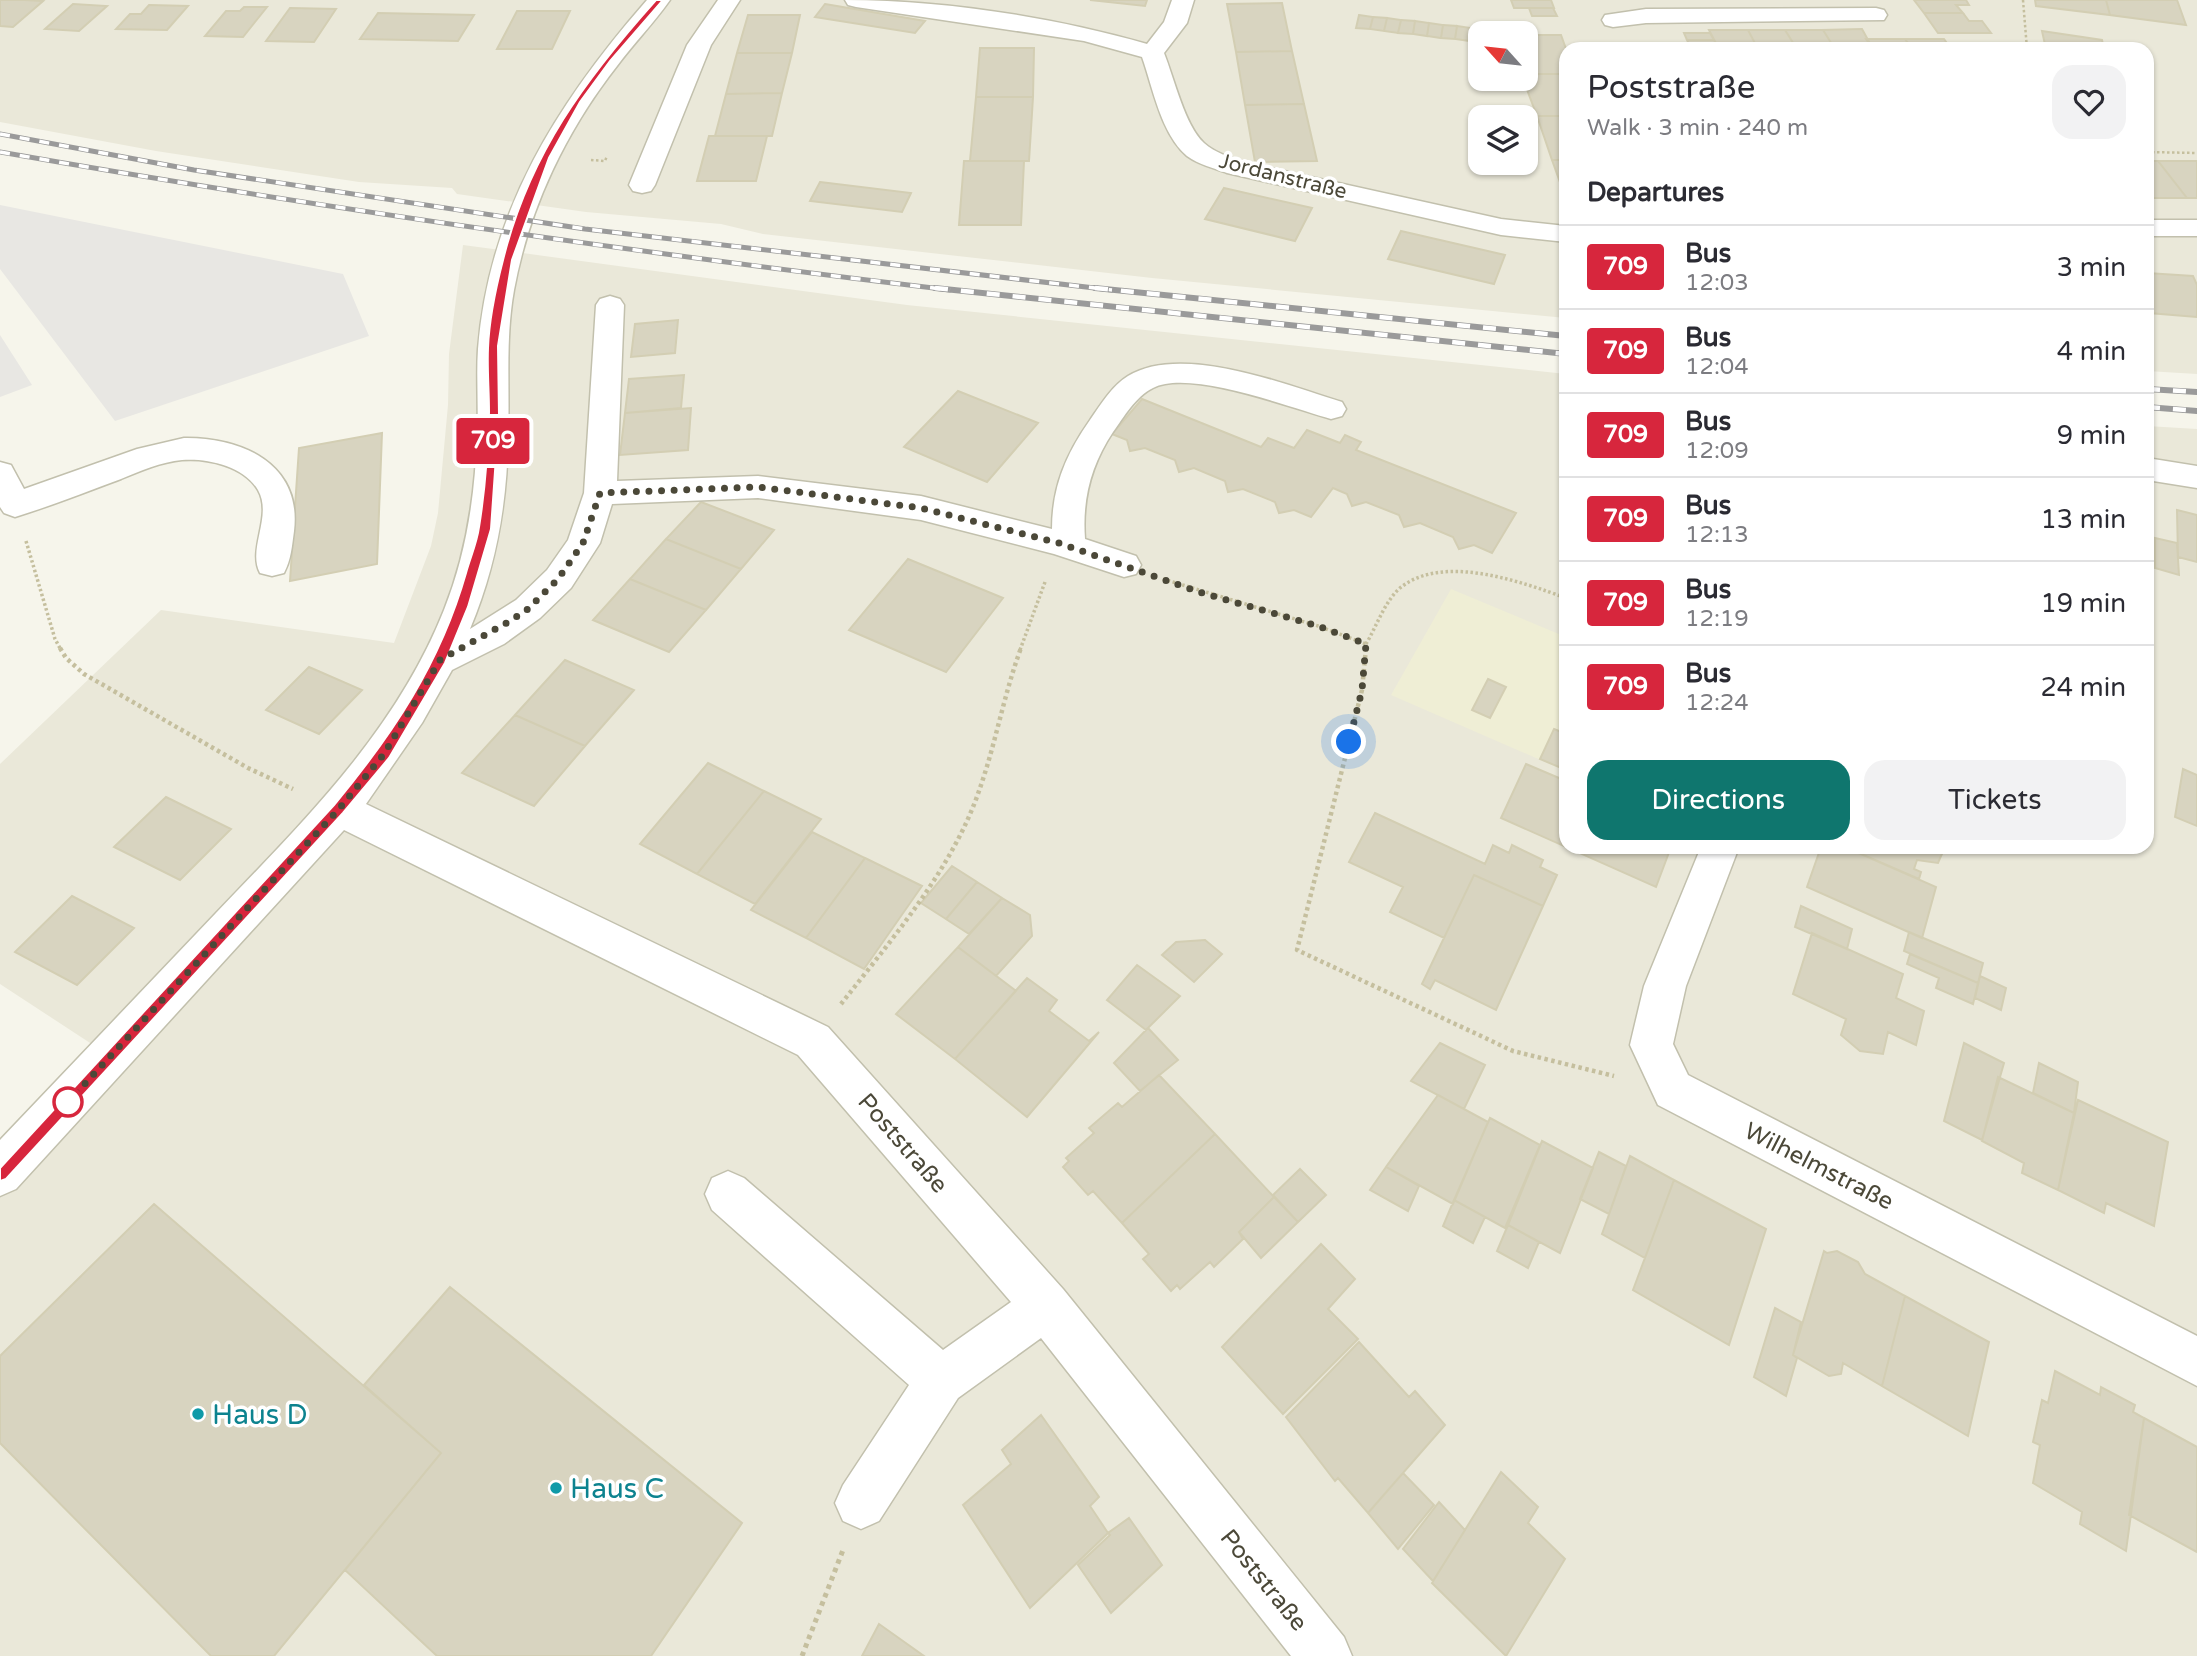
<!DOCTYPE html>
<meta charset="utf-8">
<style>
:root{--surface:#fff;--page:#f2f2f3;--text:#2b2b33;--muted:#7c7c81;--line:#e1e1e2;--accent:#0f766e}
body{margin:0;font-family:"Varela Round",sans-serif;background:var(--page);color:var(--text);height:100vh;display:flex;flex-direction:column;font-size:26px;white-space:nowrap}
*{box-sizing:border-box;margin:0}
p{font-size:23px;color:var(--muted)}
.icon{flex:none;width:38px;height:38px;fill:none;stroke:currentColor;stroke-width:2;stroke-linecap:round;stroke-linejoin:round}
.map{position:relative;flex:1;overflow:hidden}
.sheet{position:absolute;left:1559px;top:42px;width:595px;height:812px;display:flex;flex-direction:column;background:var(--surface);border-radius:21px;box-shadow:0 2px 5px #0004}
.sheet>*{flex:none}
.badge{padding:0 14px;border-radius:5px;font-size:24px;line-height:46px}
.needle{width:46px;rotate:297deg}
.tools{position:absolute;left:1468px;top:21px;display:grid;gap:14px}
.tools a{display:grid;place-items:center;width:70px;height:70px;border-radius:14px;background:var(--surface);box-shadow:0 2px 5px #0004;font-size:35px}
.you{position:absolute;width:35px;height:35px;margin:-18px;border:5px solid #fff;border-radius:50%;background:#1a73e8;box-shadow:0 0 0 10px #1a73e833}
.map>.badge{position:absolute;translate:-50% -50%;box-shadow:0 0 0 4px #fff}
h2{padding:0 28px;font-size:26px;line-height:63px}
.round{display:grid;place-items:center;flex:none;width:74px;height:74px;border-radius:21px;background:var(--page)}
.head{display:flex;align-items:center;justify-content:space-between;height:119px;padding:0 28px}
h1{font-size:33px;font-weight:600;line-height:52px}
.primary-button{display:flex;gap:14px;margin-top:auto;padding:14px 28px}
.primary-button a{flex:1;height:80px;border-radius:21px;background:var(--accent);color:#fff;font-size:28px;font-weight:600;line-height:80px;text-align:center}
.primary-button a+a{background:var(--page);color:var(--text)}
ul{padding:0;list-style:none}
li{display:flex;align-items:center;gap:21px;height:84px;padding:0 28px;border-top:2px solid var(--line)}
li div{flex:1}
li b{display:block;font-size:26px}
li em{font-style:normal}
li .badge{min-width:77px;font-weight:700;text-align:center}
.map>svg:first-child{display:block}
</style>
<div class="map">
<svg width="2197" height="1656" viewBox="0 0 2197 1656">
<rect width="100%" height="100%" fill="#f6f5eb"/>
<path fill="#eae8d9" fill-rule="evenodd" d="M 0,0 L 2197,0 L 2197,374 L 2147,371 L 2147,49 L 1566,49 L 1566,318 L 1152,278 L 763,234 L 721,224 L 586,212 L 457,194 L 452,188 L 359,182 L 156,151 L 0,122 ZM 1480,33 L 1526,33 L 1526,79 L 1480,79 ZM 1480,117 L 1526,117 L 1526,163 L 1480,163 Z
M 463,245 L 907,305 L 1566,374 L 1566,847 L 2147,847 L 2147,426 L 2197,429 L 2197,1656 L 0,1656 L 0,1171 L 110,1056 L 0,984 L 0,764 L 161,610 L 394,643 L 431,546 L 438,513 L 448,405 L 449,354 Z"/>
<path fill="#efeed5" d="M 1451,589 L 1566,637 L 1566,771 L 1391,695 Z"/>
<path fill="#e8e7e3" d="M 0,205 L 343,274 L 369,336 L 115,421 L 0,269 Z
M 0,335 L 32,385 L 0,397 Z"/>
<path fill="#d8d4c0" stroke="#d3ceb3" stroke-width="2" d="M 0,0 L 24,0 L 43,1 L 13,27 L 0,26 Z
M 1090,0 L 1147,0 L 1145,6 Z
M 1511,0 L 1551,0 L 1554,8 L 1514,8 Z
M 1914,0 L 1966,0 L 1969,5 L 1956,5 L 1963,13 L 1924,13 Z
M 2035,0 L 2106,0 L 2110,15 L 2036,6 Z
M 2106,0 L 2177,0 L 2186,25 L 2110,15 Z
M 1282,3 L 1292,51 L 1236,52 L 1227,4 Z
M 73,4 L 107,6 L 79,31 L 45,29 Z
M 825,4 L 925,21 L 915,33 L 815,17 Z
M 149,5 L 188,6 L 167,30 L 116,29 L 130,14 L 141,14 Z
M 244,7 L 267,7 L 243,37 L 205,36 L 226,11 L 240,11 Z
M 290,8 L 336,9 L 314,42 L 266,41 Z
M 1529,8 L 1553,8 L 1557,16 L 1532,16 Z
M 517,11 L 570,11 L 552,49 L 497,49 Z
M 378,13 L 474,15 L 458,41 L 360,39 Z
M 1924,13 L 1963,13 L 1969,21 L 1982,21 L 1991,33 L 1938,33 Z
M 748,15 L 800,15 L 792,53 L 737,53 Z
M 1359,15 L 1373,17 L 1370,29 L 1356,28 Z
M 1373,17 L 1387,18 L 1384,31 L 1370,29 Z
M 1387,18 L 1401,20 L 1398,33 L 1384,31 Z
M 1401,20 L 1415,21 L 1413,34 L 1398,33 Z
M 1415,21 L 1429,23 L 1427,36 L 1413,34 Z
M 1429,23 L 1443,25 L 1441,38 L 1427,36 Z
M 1443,25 L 1457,26 L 1455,39 L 1441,38 Z
M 1457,26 L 1471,28 L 1470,41 L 1455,39 Z
M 1862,29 L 1873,49 L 1835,49 L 1823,30 Z
M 1709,30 L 1748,30 L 1758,49 L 1719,49 Z
M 1748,30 L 1785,30 L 1797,49 L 1758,49 Z
M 1785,30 L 1823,30 L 1835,49 L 1797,49 Z
M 2042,31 L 2102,40 L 2104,49 L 2046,49 Z
M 1684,33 L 1710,33 L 1714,40 L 1687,40 Z
M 1526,35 L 1561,35 L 1566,49 L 1566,74 L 1526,74 Z
M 1866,39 L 1905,39 L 1912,49 L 1873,49 Z
M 1905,39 L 1944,39 L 1951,49 L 1912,49 Z
M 1687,40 L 1714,40 L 1718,47 L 1691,48 Z
M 980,48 L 1034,48 L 1033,97 L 976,97 Z
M 1292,51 L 1304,104 L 1245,105 L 1236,52 Z
M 737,53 L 792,53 L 782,93 L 726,94 Z
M 1526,74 L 1566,74 L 1566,116 L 1537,116 L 1523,79 L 1526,79 Z
M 782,93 L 772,136 L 715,136 L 726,94 Z
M 976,97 L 1033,97 L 1029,161 L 970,161 Z
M 1304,104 L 1317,161 L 1255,162 L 1245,105 Z
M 1537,116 L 1566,116 L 1566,160 L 1552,160 Z
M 709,136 L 767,136 L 756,181 L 697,181 Z
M 1552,160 L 1566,160 L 1566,199 Z
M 964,161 L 1024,161 L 1021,225 L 959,225 Z
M 2147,161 L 2158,161 L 2187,198 L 2147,198 Z
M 2158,161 L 2197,161 L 2197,198 L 2187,198 Z
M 820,182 L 911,193 L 902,212 L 810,201 Z
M 1224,188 L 1312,208 L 1295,241 L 1205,219 Z
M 1401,231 L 1505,255 L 1494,284 L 1388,259 Z
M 2147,273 L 2193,276 L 2197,285 L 2197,317 L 2149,313 Z
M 678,320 L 675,353 L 631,357 L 635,324 Z
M 684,375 L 681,408 L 625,413 L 629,379 Z
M 958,391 L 1038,423 L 987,482 L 904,447 Z
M 1142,399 L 1261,447 L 1268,438 L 1294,448 L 1307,430 L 1340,443 L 1345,435 L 1361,442 L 1356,450 L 1516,513 L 1492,553 L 1474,545 L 1459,549 L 1453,537 L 1420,523 L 1404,527 L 1399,515 L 1366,502 L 1352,506 L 1347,494 L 1333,488 L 1311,517 L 1294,510 L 1279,513 L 1275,502 L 1243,489 L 1228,492 L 1225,481 L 1194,468 L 1179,472 L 1175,460 L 1145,448 L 1130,451 L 1127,440 L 1112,434 Z
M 691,408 L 688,450 L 620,455 L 625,413 Z
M 382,433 L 377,564 L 290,581 L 299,448 Z
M 701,502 L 774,530 L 741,569 L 666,539 Z
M 2177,510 L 2197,515 L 2197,562 L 2178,557 Z
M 2147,536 L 2155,538 L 2155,568 L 2147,566 Z
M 2155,538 L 2177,543 L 2179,575 L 2155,568 Z
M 666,539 L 741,569 L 706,610 L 630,579 Z
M 908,559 L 1003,598 L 946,672 L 849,630 Z
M 630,579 L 706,610 L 669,652 L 593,620 Z
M 565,660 L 634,690 L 585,746 L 515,715 Z
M 309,667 L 362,690 L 319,734 L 266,710 Z
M 1488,679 L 1506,687 L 1490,718 L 1472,710 Z
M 515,715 L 585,746 L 534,806 L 462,773 Z
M 1554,729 L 1566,734 L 1566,770 L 1540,759 Z
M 708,763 L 764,791 L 697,874 L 640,844 Z
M 1526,764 L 1566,781 L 1566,847 L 1671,847 L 1656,887 L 1501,818 Z
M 2183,769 L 2197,775 L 2197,826 L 2175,817 Z
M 764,791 L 821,819 L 755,904 L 697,874 Z
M 166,797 L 231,829 L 180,880 L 114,847 Z
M 1375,813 L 1485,864 L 1493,845 L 1509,853 L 1512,845 L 1543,860 L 1540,867 L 1557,875 L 1543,906 L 1474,875 L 1444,938 L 1390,912 L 1403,887 L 1349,862 Z
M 812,832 L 865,858 L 806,938 L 751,910 Z
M 1821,847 L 1845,847 L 1936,887 L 1922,938 L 1807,887 Z
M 1845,847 L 1945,847 L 1938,863 L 1917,860 L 1914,869 L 1921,872 L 1919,879 Z
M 865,858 L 922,886 L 864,969 L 806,938 Z
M 952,866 L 977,882 L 946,919 L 921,903 Z
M 1474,875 L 1543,906 L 1496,1010 L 1435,980 L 1430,989 L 1422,984 Z
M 977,882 L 1002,898 L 969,934 L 946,919 Z
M 72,896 L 134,928 L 77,985 L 15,952 Z
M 1002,898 L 1030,915 L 1032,936 L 996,976 L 958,947 Z
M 1801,906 L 1852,929 L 1847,949 L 1795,927 Z
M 1909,932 L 1983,963 L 1978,983 L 1904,951 Z
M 1812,933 L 1903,974 L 1896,998 L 1924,1011 L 1916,1045 L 1888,1032 L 1883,1054 L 1860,1051 L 1841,1035 L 1846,1019 L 1793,994 Z
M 1205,940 L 1222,954 L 1194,982 L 1162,955 L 1176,942 Z
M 958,947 L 1016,991 L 955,1059 L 896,1014 Z
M 1910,954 L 1978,983 L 1973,1004 L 1936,988 L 1939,978 L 1907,964 Z
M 1137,965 L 1180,996 L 1146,1030 L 1107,1000 Z
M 1980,976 L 2006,988 L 2001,1010 L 1975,998 Z
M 1027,978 L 1057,1000 L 1049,1011 L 1089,1041 L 1099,1032 L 1027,1117 L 955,1059 Z
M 1148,1028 L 1178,1060 L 1140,1091 L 1114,1063 Z
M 1440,1043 L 1485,1065 L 1464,1109 L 1411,1081 Z
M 1964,1043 L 2004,1063 L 1982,1140 L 1944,1121 Z
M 2039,1063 L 2078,1082 L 2074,1113 L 2033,1093 Z
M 1159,1075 L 1215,1134 L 1122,1223 L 1093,1191 L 1088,1195 L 1063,1167 L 1069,1161 L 1066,1158 L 1094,1133 L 1089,1128 L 1118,1103 L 1122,1107 Z
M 1998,1077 L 2074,1113 L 2058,1190 L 2022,1173 L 2024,1163 L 1982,1141 Z
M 1438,1095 L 1488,1122 L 1453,1204 L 1386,1167 Z
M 2078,1100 L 2168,1142 L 2154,1226 L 2106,1203 L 2104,1213 L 2058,1190 Z
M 1490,1118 L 1540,1145 L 1505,1228 L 1454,1200 Z
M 1215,1134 L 1274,1197 L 1239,1232 L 1243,1239 L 1214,1267 L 1210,1262 L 1180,1289 L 1177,1285 L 1171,1291 L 1143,1259 L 1149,1254 L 1122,1223 Z
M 1542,1141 L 1593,1168 L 1560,1253 L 1508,1225 Z
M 1599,1152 L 1626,1166 L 1609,1214 L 1580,1199 Z
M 1630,1156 L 1674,1180 L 1645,1258 L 1602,1234 Z
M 1386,1167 L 1419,1186 L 1408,1211 L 1370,1190 Z
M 1300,1169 L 1326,1195 L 1298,1222 L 1273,1195 Z
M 1674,1180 L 1766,1229 L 1729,1345 L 1633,1290 Z
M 1274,1197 L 1298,1222 L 1261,1258 L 1239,1232 Z
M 1454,1200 L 1485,1217 L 1473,1243 L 1443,1226 Z
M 154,1204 L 441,1453 L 274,1656 L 211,1656 L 0,1443 L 0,1356 Z
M 1508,1225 L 1539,1242 L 1528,1268 L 1497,1251 Z
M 1321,1244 L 1355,1279 L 1328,1309 L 1358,1339 L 1283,1414 L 1222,1347 Z
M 1824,1251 L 1827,1253 L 1837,1251 L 1858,1262 L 1865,1274 L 1905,1296 L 1882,1386 L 1843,1363 L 1841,1374 L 1829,1376 L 1793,1355 Z
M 450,1287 L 742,1523 L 651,1656 L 437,1656 L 345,1570 L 441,1453 L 364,1385 Z
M 1905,1296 L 1989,1342 L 1968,1436 L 1882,1386 Z
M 1775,1308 L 1801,1322 L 1793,1355 L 1797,1358 L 1786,1396 L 1754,1377 Z
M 1359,1342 L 1409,1397 L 1415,1391 L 1445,1425 L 1368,1513 L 1338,1478 L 1335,1481 L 1286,1417 Z
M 2055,1371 L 2100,1395 L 2101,1387 L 2135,1405 L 2133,1412 L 2144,1418 L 2126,1551 L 2080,1524 L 2082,1512 L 2033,1483 L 2040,1445 L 2033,1442 L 2042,1400 L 2048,1403 Z
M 1041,1415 L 1099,1497 L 1090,1506 L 1108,1533 L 1030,1608 L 963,1505 L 1011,1464 L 1002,1450 Z
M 2144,1418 L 2197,1447 L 2197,1552 L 2129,1515 Z
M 1501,1472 L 1538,1507 L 1528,1523 L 1565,1559 L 1506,1656 L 1432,1583 Z
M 1403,1473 L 1434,1505 L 1398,1549 L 1368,1513 Z
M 1439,1502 L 1465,1530 L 1433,1581 L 1403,1549 Z
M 1129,1518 L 1162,1565 L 1111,1613 L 1078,1565 L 1110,1535 L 1108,1533 Z
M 879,1624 L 924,1656 L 862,1656 Z"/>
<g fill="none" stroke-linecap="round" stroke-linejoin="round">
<defs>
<path id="minor" d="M 647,0 L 670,0 C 654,23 634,43 617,66 C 566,131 529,208 514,290 C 505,340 510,388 508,438 C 507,505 496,567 470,629 L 516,600 L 547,570 L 568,540 L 584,493 L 596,305 L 600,299 L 610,296 L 620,299 L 624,305 L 617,481 L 758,476 L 921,496 L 1052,529 C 1052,487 1066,454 1090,420 C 1101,404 1112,386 1128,376 C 1182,343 1286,385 1342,402 L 1346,409 L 1342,416 L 1331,419 C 1291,408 1190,369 1153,388 C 1135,397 1124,417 1113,432 C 1091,465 1082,499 1085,539 L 1136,556 L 1141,565 L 1136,574 L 1124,577 L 1054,554 L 921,520 L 758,498 L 612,504 L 600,543 L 571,588 L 540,618 L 504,644 L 452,670 L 422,723 L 366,804 L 828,1027 L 1063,1289 L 1344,1637 L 1352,1656 L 1291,1656 L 1041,1338 L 958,1398 L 879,1521 L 861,1529 L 843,1521 L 835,1503 L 843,1485 L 909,1385 L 712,1210 L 705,1194 L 712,1178 L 728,1171 L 744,1178 L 943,1350 L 1011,1302 L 798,1055 L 344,830 L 16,1189 L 0,1196 L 0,1140 C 72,1064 144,989 216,913 C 304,821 396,731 444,610 C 466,555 475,497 477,437 C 479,408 476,378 478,349 C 489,210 558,102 647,0 Z
M 718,0 L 740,0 L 711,45 L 655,185 L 651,191 L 642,193 L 633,191 L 629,185 L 687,45 Z
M 845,0 C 943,0 1053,17 1147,44 L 1164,22 L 1172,0 L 1194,0 L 1187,23 L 1164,53 C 1174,78 1185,126 1204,143 C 1215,153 1230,157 1244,162 L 1501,219 L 1566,226 L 1566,242 L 1501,235 L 1227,173 C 1214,168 1199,165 1187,156 C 1161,134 1153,88 1142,57 L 1084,41 L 856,7 L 848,5 Z
M 1876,8 L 1884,10 L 1887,15 L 1884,20 L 1646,23 L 1613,27 L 1605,25 L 1602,20 L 1605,15 L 1646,9 Z
M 2147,220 L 2197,220 L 2197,236 L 2147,236 Z
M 184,438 C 242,437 302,464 294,531 C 292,546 291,560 284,573 L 272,576 L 260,573 C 247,549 273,516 258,490 C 244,466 207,458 182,460 C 161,462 140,471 121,479 C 86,492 51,506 15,517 L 4,513 L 0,507 L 0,462 L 11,465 L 24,489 L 137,449 Z
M 2147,458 L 2197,466 L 2197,488 L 2147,480 Z
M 1701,847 L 1739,847 L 1686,986 L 1673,1044 L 1688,1075 L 2197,1336 L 2197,1386 L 1658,1105 L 1630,1045 L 1644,986 Z"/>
</defs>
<use href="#minor" stroke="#c2c0ad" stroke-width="3"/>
<path stroke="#c5bf9e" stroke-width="2.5" stroke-dasharray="2.5 2.5" stroke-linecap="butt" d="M 2023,0 L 2027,49
M 2147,152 L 2197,153
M 591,160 L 605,161 L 607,156"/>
<path stroke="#c5bf9e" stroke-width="3.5" stroke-dasharray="2.5 2.5" stroke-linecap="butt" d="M 26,541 L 55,639 L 61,650
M 1163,579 L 1318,626 L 1366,644 L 1365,650
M 1366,644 C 1377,626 1386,597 1404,585 C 1447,555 1522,582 1566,598
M 1020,650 L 1045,582"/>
<path stroke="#c5bf9e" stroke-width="4.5" stroke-dasharray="3.5 3.5" stroke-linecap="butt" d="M 60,648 L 66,658 L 84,674 L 248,768 L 293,789
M 1366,648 L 1362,690 L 1297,950 L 1513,1051 L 1614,1076
M 841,1004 C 892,939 954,867 980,788 C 996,742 1004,694 1021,648"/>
<path stroke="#c5bf9e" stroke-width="5" stroke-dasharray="4.5 4.5" stroke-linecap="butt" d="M 802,1656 L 843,1550"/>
<use href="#minor" fill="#fff" fill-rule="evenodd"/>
<defs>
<path id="rail-far1" d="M 0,134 L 194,170 L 585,229 L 1112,290
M 0,152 C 315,207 632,252 950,290"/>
<path id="rail" d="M 935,288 L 1566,354
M 1095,288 L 1566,336
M 2147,389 L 2197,392
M 2147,407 L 2197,411"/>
</defs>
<use href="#rail-far1" stroke="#9a9a9a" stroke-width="5"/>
<use href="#rail" stroke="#9a9a9a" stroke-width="6"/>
<use href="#rail-far1" stroke="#fff" stroke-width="3.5" stroke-dasharray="10" stroke-linecap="butt"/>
<use href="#rail" stroke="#fff" stroke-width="4.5" stroke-dasharray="13" stroke-linecap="butt"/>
</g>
<path fill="#d7263d" stroke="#fff" stroke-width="2" d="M 656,0 L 663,0 L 610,61 L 580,102 L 549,158 L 512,260 L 498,346 L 499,414 L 491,529 L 468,607 L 445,663 L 389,758 L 343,813 L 6,1179 L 0,1181 L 0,1168 L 334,805 C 393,734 440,664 466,573 C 470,558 477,543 479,527 C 485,490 488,449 489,412 C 489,390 487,369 488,348 C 489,320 496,287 503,260 C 529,154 586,78 656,0 Z"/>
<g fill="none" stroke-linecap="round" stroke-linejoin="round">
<path stroke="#4b4838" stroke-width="7" stroke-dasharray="0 12.6" d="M 68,1102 L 339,809 L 384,754 L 440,660 L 510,621 L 528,609 L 558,579 L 583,543 L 600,493 L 758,487 L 921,508 L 1059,543 L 1199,592 L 1318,626 L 1366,644 L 1362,690 L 1349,742"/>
</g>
<circle fill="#fff" stroke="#d7263d" stroke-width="3.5" cx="68" cy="1102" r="14"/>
<g fill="#0f9aa8" stroke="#fff" stroke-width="2.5">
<circle cx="198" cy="1414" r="7"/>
<circle cx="556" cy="1488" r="7"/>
</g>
<g text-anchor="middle" stroke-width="7" stroke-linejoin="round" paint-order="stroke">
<g font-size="21" fill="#4b4838" stroke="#fff">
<text transform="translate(1283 176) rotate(14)" y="7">Jordanstraße</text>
</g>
<g font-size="24" fill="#4b4838" stroke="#fff">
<text transform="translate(903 1143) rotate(49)" y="8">Poststraße</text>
<text transform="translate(1819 1166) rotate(27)" y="8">Wilhelmstraße</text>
<text transform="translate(1264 1580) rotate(51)" y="8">Poststraße</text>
</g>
<g font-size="28" fill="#0d838f" stroke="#fff" text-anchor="start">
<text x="212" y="1424">Haus D</text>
<text x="570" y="1498">Haus C</text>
</g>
</g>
</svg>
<div class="tools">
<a><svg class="needle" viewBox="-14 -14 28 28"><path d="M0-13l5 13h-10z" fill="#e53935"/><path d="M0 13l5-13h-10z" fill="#7c7c81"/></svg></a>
<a><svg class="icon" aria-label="layers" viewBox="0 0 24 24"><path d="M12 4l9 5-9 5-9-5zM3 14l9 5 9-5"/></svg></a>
</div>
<div class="you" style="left:1349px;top:742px"></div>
<b class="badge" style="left:493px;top:441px;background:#d7263d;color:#fff">709</b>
<section class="sheet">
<div class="head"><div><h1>Poststraße</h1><p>Walk · 3 min · 240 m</p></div><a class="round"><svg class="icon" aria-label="heart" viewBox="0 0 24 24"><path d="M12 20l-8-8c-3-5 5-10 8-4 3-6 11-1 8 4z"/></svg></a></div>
<h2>Departures</h2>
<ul>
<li><span class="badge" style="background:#d7263d;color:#fff">709</span><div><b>Bus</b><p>12:03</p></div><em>3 min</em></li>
<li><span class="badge" style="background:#d7263d;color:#fff">709</span><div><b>Bus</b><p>12:04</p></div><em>4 min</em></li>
<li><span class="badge" style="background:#d7263d;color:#fff">709</span><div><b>Bus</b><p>12:09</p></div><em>9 min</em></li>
<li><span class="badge" style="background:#d7263d;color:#fff">709</span><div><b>Bus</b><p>12:13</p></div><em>13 min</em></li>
<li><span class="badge" style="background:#d7263d;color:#fff">709</span><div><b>Bus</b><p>12:19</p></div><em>19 min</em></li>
<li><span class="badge" style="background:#d7263d;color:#fff">709</span><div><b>Bus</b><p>12:24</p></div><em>24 min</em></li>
</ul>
<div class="primary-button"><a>Directions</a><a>Tickets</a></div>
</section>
</div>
